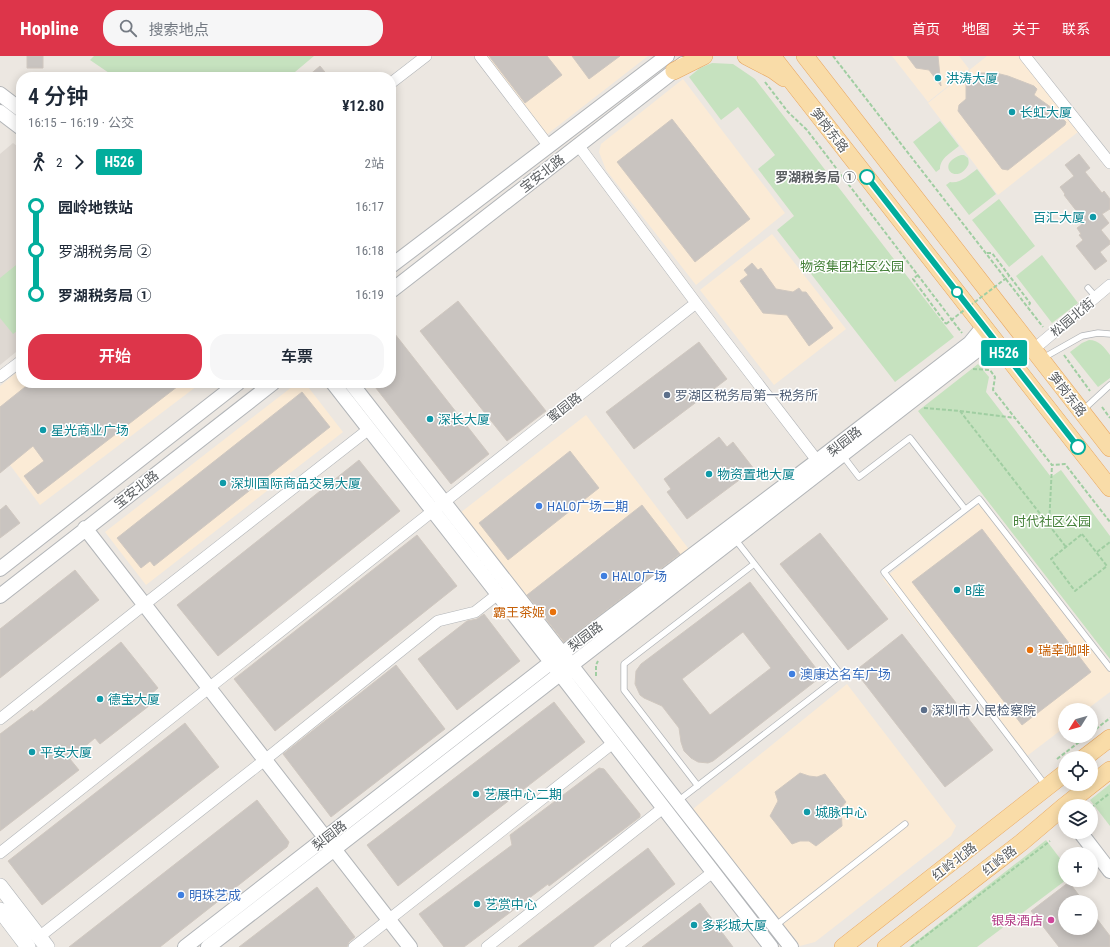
<!DOCTYPE html>
<html lang="zh">
<meta charset="utf-8">
<style>
:root{--surface:#fff;--page:#f6f6f7;--text:#1f2937;--muted:#747a83;--accent:#dd354a}
body{margin:0;font-family:"Roboto Condensed","Noto Sans SC",sans-serif;background:var(--page);color:var(--text);height:100vh;display:flex;flex-direction:column;font-size:15px;white-space:nowrap}
*{box-sizing:border-box;margin:0}
p{font-size:13px;color:var(--muted)}
.icon{flex:none;width:22px;height:22px;fill:none;stroke:currentColor;stroke-width:2;stroke-linecap:round;stroke-linejoin:round}
.map{position:relative;flex:1;overflow:hidden}
.side{position:absolute;left:16px;top:16px;width:380px;height:316px;display:flex;flex-direction:column;background:var(--surface);border-radius:16px;box-shadow:0 2px 10px #0003}
.side>*{flex:none}
.badge{padding:0 8px;border-radius:3px;font-size:14px;line-height:26px}
.needle{width:26px;rotate:233deg}
.controls{position:absolute;left:1058px;top:647px;display:grid;gap:8px}
.controls a{display:grid;place-items:center;width:40px;height:40px;border-radius:50%;background:var(--surface);box-shadow:0 2px 10px #0003;font-size:20px}
.map>.badge{position:absolute;translate:-50% -50%;box-shadow:0 0 0 2px #fff}
.legs{display:flex;align-items:center;gap:6px;height:44px;padding:0 12px;font-size:13px}
.legs p{margin-inline-start:auto}
.head{display:flex;align-items:center;justify-content:space-between;height:68px;padding:0 12px}
h1{font-size:22px;font-weight:600;line-height:30px}
.action{display:flex;gap:8px;margin-top:auto;padding:8px 12px}
.action a{flex:1;height:46px;border-radius:16px;background:var(--accent);color:#fff;font-size:16px;font-weight:600;line-height:46px;text-align:center}
.action a+a{background:var(--page);color:var(--text)}
ul{padding:0 12px;list-style:none}
li{display:flex;align-items:center;gap:14px;height:44px;font-size:15px}
li i{display:grid;place-items:center;width:6px;height:100%;margin:0 5px;background:currentColor}
li i::after{content:'';width:10px;height:10px;margin:-5px;border:3px solid;border-radius:50%;background:var(--surface)}
li p{margin-inline-start:auto}
li:first-child i{background:linear-gradient(#0000 50%,currentColor 0)}
li:last-child i{background:linear-gradient(currentColor 50%,#0000 0)}
header{display:flex;align-items:center;gap:24px;box-sizing:border-box;height:56px;padding:0 20px;background:var(--accent);color:#fff}
header strong{font-size:19px}
nav{display:flex;gap:22px;margin-inline-start:auto;font-size:14px}
.search{width:280px;height:36px;background:var(--page);display:flex;align-items:center;gap:10px;box-sizing:border-box;padding:0 14px;border-radius:16px;color:var(--muted);font-size:15px}
.map>svg:first-child{display:block}
</style>
<header>
<strong>Hopline</strong>
<div class="search"><svg class="icon" aria-label="search" viewBox="0 0 24 24"><circle cx="10" cy="10" r="6"/><path d="M15 15l6 6"/></svg>搜索地点</div>
<nav><a>首页</a><a>地图</a><a>关于</a><a>联系</a></nav>
</header>
<div class="map">
<svg width="1110" height="891" viewBox="0 0 1110 891">
<rect width="100%" height="100%" fill="#ece7e1"/>
<path fill="#fbebd6" d="M 482,0 L 648,0 L 545,80 Z
M 892,0 L 959,0 L 969,13 L 928,46 Z
M 987,0 L 1018,0 L 1078,76 L 998,139 L 928,47 Z
M 683,23 L 785,157 L 696,229 L 606,114 L 599,96 L 601,88 Z
M 772,178 L 846,273 L 774,329 L 700,234 Z
M 21,313 L 21,327 L 201,327 L 40,449 L 10,409 L 24,397 L 0,364 L 0,330 Z
M 297,327 L 305,327 L 343,376 L 146,529 L 105,476 Z
M 586,359 L 691,496 L 564,593 L 460,457 Z
M 979,448 L 1110,616 L 1110,636 L 1086,654 L 1065,654 L 1065,671 L 1023,703 L 883,523 Z
M 847,628 L 956,770 L 951,780 L 815,886 L 800,890 L 693,753 Z"/>
<path fill="#ded8d2" d="M 13,87 L 21,93 L 21,292 L 0,309 L 0,98 Z"/>
<path fill="#c6e2bf" d="M 94,0 L 314,0 L 289,21 L 115,21 L 90,4 Z
M 712,7 L 733,8 L 755,23 L 954,281 L 895,326 L 777,174 L 794,160 L 758,113 L 775,99 L 738,51 L 721,64 L 689,21 L 700,12 Z
M 940,65 L 959,90 C 951,97 940,102 940,113 L 936,116 L 913,86 Z
M 961,99 L 964,99 L 968,102 C 969,106 969,108 967,111 C 955,129 935,108 961,99 Z
M 977,113 L 996,138 L 969,159 L 946,129 L 950,126 C 960,128 969,119 977,113 Z
M 999,143 L 1035,190 L 1009,211 L 972,164 Z
M 1042,199 L 1078,247 L 1052,267 L 1016,220 Z
M 21,205 L 21,272 L 13,278 L 0,262 L 0,222 Z
M 1089,284 C 1099,284 1104,291 1110,299 L 1110,322 L 1098,331 L 1070,296 L 1082,287 Z
M 978,308 L 989,321 L 986,336 L 1051,421 L 1061,414 L 1110,480 L 1110,603 L 918,355 Z
M 1110,728 L 1110,770 L 1090,744 Z
M 1046,784 L 1065,809 L 1065,824 L 1066,824 L 977,891 L 909,891 Z"/>
<path fill="#c9c4c0" stroke="#d0c8c0" fill-rule="evenodd" d="M 27,0 L 43,0 L 43,12 L 27,12 Z
M 489,0 L 547,0 L 562,19 L 525,47 Z
M 572,0 L 620,0 L 589,23 Z
M 907,0 L 938,0 L 941,30 L 929,14 L 916,12 Z
M 320,10 L 329,21 L 307,21 Z
M 978,17 L 996,17 L 1008,20 L 1034,30 L 1037,33 L 1034,39 L 1052,52 L 1066,66 L 1065,69 L 1008,114 L 1002,113 L 958,55 L 959,49 L 966,43 L 966,27 L 978,25 Z
M 672,63 L 750,163 L 695,206 L 617,106 Z
M 1079,98 L 1090,112 L 1085,116 L 1102,137 L 1104,135 L 1110,143 L 1110,153 L 1102,158 L 1109,167 L 1101,174 L 1110,185 L 1110,188 L 1100,196 L 1107,205 L 1095,214 L 1076,190 L 1083,184 L 1079,179 L 1081,178 L 1077,172 L 1085,166 L 1064,139 L 1065,138 L 1060,131 L 1074,120 L 1065,109 Z
M 752,207 L 758,214 L 761,212 L 776,233 L 793,236 L 799,232 L 802,236 L 806,236 L 833,272 L 809,290 L 787,259 L 763,257 L 740,225 L 748,219 L 744,214 Z
M 458,245 L 546,355 L 507,385 L 420,275 Z
M 391,273 L 489,398 L 451,428 L 372,327 L 391,327 Z
M 699,286 L 727,323 L 634,393 L 606,356 Z
M 30,327 L 182,327 L 38,438 L 24,420 L 44,405 L 33,390 L 0,417 L 0,351 Z
M 302,336 L 330,371 L 154,510 L 150,505 L 141,512 L 117,482 Z
M 719,381 L 727,391 L 733,386 L 754,413 L 687,463 L 667,436 L 671,433 L 664,423 Z
M 570,395 L 599,432 L 508,504 L 479,467 Z
M 359,404 L 400,455 L 218,600 L 177,549 Z
M 6,449 L 20,467 L 0,482 L 0,454 Z
M 642,449 L 680,498 L 564,586 L 527,539 Z
M 982,473 L 1091,616 L 1022,669 L 912,526 Z
M 820,477 L 888,563 L 848,594 L 780,508 Z
M 417,479 L 457,530 L 275,675 L 234,623 Z
M 75,514 L 99,544 L 0,622 L 0,573 Z
M 750,526 L 822,620 L 713,705 L 708,707 L 698,706 L 691,702 L 684,695 L 681,686 L 679,672 L 662,650 L 644,642 L 640,639 L 635,628 L 636,615 L 641,608 ZM 743,576 L 771,612 L 710,659 L 682,623 Z
M 484,558 L 520,605 L 457,654 L 418,603 L 467,565 L 477,563 Z
M 902,578 L 993,694 L 945,731 L 855,615 Z
M 121,586 L 158,632 L 149,640 L 154,646 L 100,688 L 95,682 L 70,703 L 79,714 L 0,775 L 0,678 L 32,654 L 33,656 Z
M 396,609 L 445,673 L 331,761 L 283,698 Z
M 554,646 L 585,686 L 398,830 L 367,789 Z
M 185,667 L 219,711 L 42,849 L 8,805 Z
M 599,712 L 604,713 L 640,758 L 640,761 L 549,830 L 548,828 L 464,891 L 444,891 L 419,858 L 512,789 L 510,779 Z
M 800,717 L 809,720 L 817,721 L 825,718 L 846,746 L 841,752 L 842,770 L 816,790 L 809,785 L 800,785 L 792,788 L 770,760 L 778,745 L 775,736 Z
M 257,744 L 289,786 L 287,791 L 160,891 L 69,891 Z
M 648,792 L 675,828 L 593,891 L 518,891 Z
M 1069,826 L 1084,846 L 1065,846 L 1065,872 L 1091,872 L 1091,855 L 1110,880 L 1110,891 L 1059,891 L 1031,855 Z
M 317,831 L 355,881 L 349,886 L 347,891 L 239,891 Z
M 700,847 L 733,891 L 642,891 Z"/>
<g fill="none" stroke-linecap="round" stroke-linejoin="round">
<defs>
<path id="service" d="M 1088,232 L 1096,241
M 1043,302 L 1082,280 L 1098,277 L 1110,278
M 1083,354 L 1110,329
M 843,400 L 859,421 L 910,382 L 965,453
M 698,730 L 624,634 L 624,608 L 754,508
M 1046,730 L 884,516 L 979,443 L 1110,612
M 678,745 L 841,619 L 735,483
M 775,870 L 905,768"/>
<path id="minor" d="M 480,0 L 548,89
M 1025,0 L 1110,107
M 391,27 L 426,0
M 578,89 L 696,247 L 822,411
M 1034,293 L 1110,229
M 0,321 L 21,305
M 0,663 L 145,548 L 369,373
M 0,797 L 696,247
M 39,881 L 266,703 L 438,565 L 475,556 L 498,538
M 354,891 L 613,687
M 487,891 L 663,752
M 616,891 L 713,816"/>
<path id="tertiary" d="M 0,38 L 21,54
M 0,56 L 21,72
M 391,210 L 667,0
M 391,235 L 683,8
M 333,327 L 551,606 L 771,891
M 351,327 L 791,891
M 85,472 L 410,891
M 0,513 L 238,327
M 0,540 L 273,327
M 1080,776 L 1110,815
M 185,891 L 563,597 L 817,405 L 970,287 L 984,270
M 208,891 L 976,295 L 996,285"/>
<path id="secondary" d="M 0,830 L 47,891
M 0,854 L 28,891"/>
<path id="primary" d="M 746,0 L 773,14 L 784,22
M 772,0 L 1110,432
M 805,0 L 1110,392
M 674,15 L 704,0
M 1084,702 L 1110,682
M 843,891 L 1065,717
M 886,891 L 1022,786 L 1062,752 L 1110,714"/>
</defs>
<use href="#service" stroke="#b2b5b8" stroke-width="7"/>
<use href="#minor" stroke="#b2b5b8" stroke-width="12"/>
<use href="#tertiary" stroke="#b2b5b8" stroke-width="16"/>
<use href="#secondary" stroke="#b1b5b8" stroke-width="16"/>
<use href="#primary" stroke="#e8a55e" stroke-width="18"/>
<path stroke="#a0cea2" stroke-width="2" stroke-dasharray="4 2" stroke-linecap="butt" d="M 833,0 L 1043,271
M 765,26 L 788,56 L 807,74 L 962,277
M 987,197 L 992,197 L 1030,247 L 1028,251
M 918,219 L 913,223 L 946,268
M 1064,299 L 1090,335
M 973,313 L 990,314 L 995,321 L 993,334 L 1052,409 L 1065,408 L 1110,466
M 1102,351 L 1110,362
M 924,352 L 960,355 L 1066,491
M 960,355 L 1015,362
M 1049,470 L 1052,409
M 1082,478 L 1107,510 L 1075,535 L 1051,503 Z
M 1097,496 L 1110,486
M 596,620 L 596,609 L 598,605
M 1091,677 L 1110,662
M 1057,703 L 1087,680
M 1091,752 L 1110,737
M 911,891 L 1050,785"/>
<use href="#service" stroke="#fff" stroke-width="5.5"/>
<use href="#minor" stroke="#fff" stroke-width="11"/>
<use href="#tertiary" stroke="#fff" stroke-width="14"/>
<use href="#secondary" stroke="#fff" stroke-width="15"/>
<use href="#primary" stroke="#f9dca8" stroke-width="17"/>
<path stroke="#a0cea2" stroke-width="2" stroke-dasharray="4 2" stroke-linecap="butt" d="M 946,268 L 1009,220"/>
</g>
<g fill="none" stroke-linecap="round" stroke-linejoin="round">
<defs>
<path id="line-1" d="M 867,121 L 1078,391"/>
</defs>
<use href="#line-1" stroke="#fff" stroke-width="9"/>
<use href="#line-1" stroke="#01ad9c" stroke-width="6"/>
</g>
<g fill="#0f9aa8" stroke="#fff" stroke-width="1.5">
<circle cx="938" cy="22" r="4"/>
<circle cx="1012" cy="56" r="4"/>
<circle cx="1093" cy="161" r="4"/>
<circle cx="430" cy="363" r="4"/>
<circle cx="43" cy="374" r="4"/>
<circle cx="709" cy="418" r="4"/>
<circle cx="223" cy="427" r="4"/>
<circle cx="957" cy="534" r="4"/>
<circle cx="100" cy="643" r="4"/>
<circle cx="32" cy="696" r="4"/>
<circle cx="476" cy="738" r="4"/>
<circle cx="807" cy="756" r="4"/>
<circle cx="477" cy="848" r="4"/>
<circle cx="694" cy="869" r="4"/>
</g>
<g fill="#fff" stroke="#01ad9c" stroke-width="2">
<circle cx="867" cy="121" r="7"/>
<circle cx="957" cy="236" r="5"/>
<circle cx="1078" cy="391" r="7"/>
</g>
<g fill="#5c6f8a" stroke="#fff" stroke-width="1.5">
<circle cx="667" cy="339" r="4"/>
<circle cx="924" cy="654" r="4"/>
</g>
<g fill="#3f7fe0" stroke="#fff" stroke-width="1.5">
<circle cx="539" cy="450" r="4"/>
<circle cx="604" cy="520" r="4"/>
<circle cx="792" cy="618" r="4"/>
<circle cx="181" cy="839" r="4"/>
</g>
<g fill="#e8710a" stroke="#fff" stroke-width="1.5">
<circle cx="553" cy="556" r="4"/>
<circle cx="1030" cy="594" r="4"/>
</g>
<circle fill="#d1479c" stroke="#fff" stroke-width="1.5" cx="1051" cy="864" r="4"/>
<g text-anchor="middle" stroke-width="3" stroke-linejoin="round" paint-order="stroke">
<g font-size="13" fill="#0d838f" stroke="#fff" text-anchor="start">
<text x="946" y="27">洪涛大厦</text>
<text x="1020" y="61">长虹大厦</text>
<text x="1085" y="166" text-anchor="end">百汇大厦</text>
<text x="438" y="368">深长大厦</text>
<text x="51" y="379">星光商业广场</text>
<text x="717" y="423">物资置地大厦</text>
<text x="231" y="432">深圳国际商品交易大厦</text>
<text x="965" y="539">B座</text>
<text x="108" y="648">德宝大厦</text>
<text x="40" y="701">平安大厦</text>
<text x="484" y="743">艺展中心二期</text>
<text x="815" y="761">城脉中心</text>
<text x="485" y="853">艺赏中心</text>
<text x="702" y="874">多彩城大厦</text>
</g>
<g font-size="13" fill="#5a5e61" stroke="#fff">
<text transform="translate(830 74) rotate(52)" y="5">笋岗东路</text>
<text transform="translate(542 117) rotate(-38)" y="5">宝安北路</text>
<text transform="translate(1072 261) rotate(-40)" y="5">松园北街</text>
<text transform="translate(1068 338) rotate(52)" y="5">笋岗东路</text>
<text transform="translate(564 351) rotate(-38)" y="5">蜜园路</text>
<text transform="translate(844 385) rotate(-38)" y="5">梨园路</text>
<text transform="translate(136 433) rotate(-38)" y="5">宝安北路</text>
<text transform="translate(585 580) rotate(-37)" y="5">梨园路</text>
<text transform="translate(329 779) rotate(-38)" y="5">梨园路</text>
<text transform="translate(999 804) rotate(-38)" y="5">红岭路</text>
<text transform="translate(954 805) rotate(-38)" y="5">红岭北路</text>
</g>
<g font-size="13" font-weight="bold" fill="#5a5e61" stroke="#fff" text-anchor="end">
<text x="856" y="126">罗湖税务局 ①</text>
</g>
<g font-size="13" fill="#448039" stroke="#fff">
<text x="852" y="215">物资集团社区公园</text>
<text x="1052" y="470">时代社区公园</text>
</g>
<g font-size="13" fill="#4e5e75" stroke="#fff" text-anchor="start">
<text x="675" y="344">罗湖区税务局第一税务所</text>
<text x="932" y="659">深圳市人民检察院</text>
</g>
<g font-size="13" fill="#366cbe" stroke="#fff" text-anchor="start">
<text x="547" y="455">HALO广场二期</text>
<text x="612" y="525">HALO广场</text>
<text x="800" y="623">澳康达名车广场</text>
<text x="189" y="844">明珠艺成</text>
</g>
<g font-size="13" fill="#c56008" stroke="#fff" text-anchor="end">
<text x="545" y="561">霸王茶姬</text>
<text x="1038" y="599" text-anchor="start">瑞幸咖啡</text>
</g>
<g font-size="13" fill="#b23c85" stroke="#fff" text-anchor="end">
<text x="1043" y="869">银泉酒店</text>
</g>
</g>
</svg>
<div class="controls">
<a><svg class="needle" viewBox="-14 -14 28 28"><path d="M0-13l5 13h-10z" fill="#e53935"/><path d="M0 13l5-13h-10z" fill="#747a83"/></svg></a>
<a><svg class="icon" aria-label="locate" viewBox="0 0 24 24"><circle cx="12" cy="12" r="6"/><path d="M12 2v4M12 18v4M2 12h4M18 12h4"/></svg></a>
<a><svg class="icon" aria-label="layers" viewBox="0 0 24 24"><path d="M12 4l9 5-9 5-9-5zM3 14l9 5 9-5"/></svg></a>
<a>+</a>
<a>−</a>
</div>
<b class="badge" style="left:1004px;top:297px;background:#01ad9c;color:#fff">H526</b>
<section class="side">
<div class="head"><div><h1>4 分钟</h1><p>16:15 – 16:19 · 公交</p></div><b>¥12.80</b></div>
<div class="legs"><svg class="icon" aria-label="walk" viewBox="0 0 24 24"><circle cx="13" cy="4" r="2"/><path d="M13 8l-2 6 4 7M11 14l-3 7M7 12l3-4h3l4 4"/></svg>2<svg class="icon" aria-label="forward" viewBox="0 0 24 24"><path d="M9 5l7 7-7 7"/></svg><b class="badge" style="background:#01ad9c;color:#fff">H526</b><p>2站</p></div>
<ul>
<li><i style="color:#01ad9c"></i><b>园岭地铁站</b><p>16:17</p></li>
<li><i style="color:#01ad9c"></i><span>罗湖税务局 ②</span><p>16:18</p></li>
<li><i style="color:#01ad9c"></i><b>罗湖税务局 ①</b><p>16:19</p></li>
</ul>
<div class="action"><a>开始</a><a>车票</a></div>
</section>
</div>
